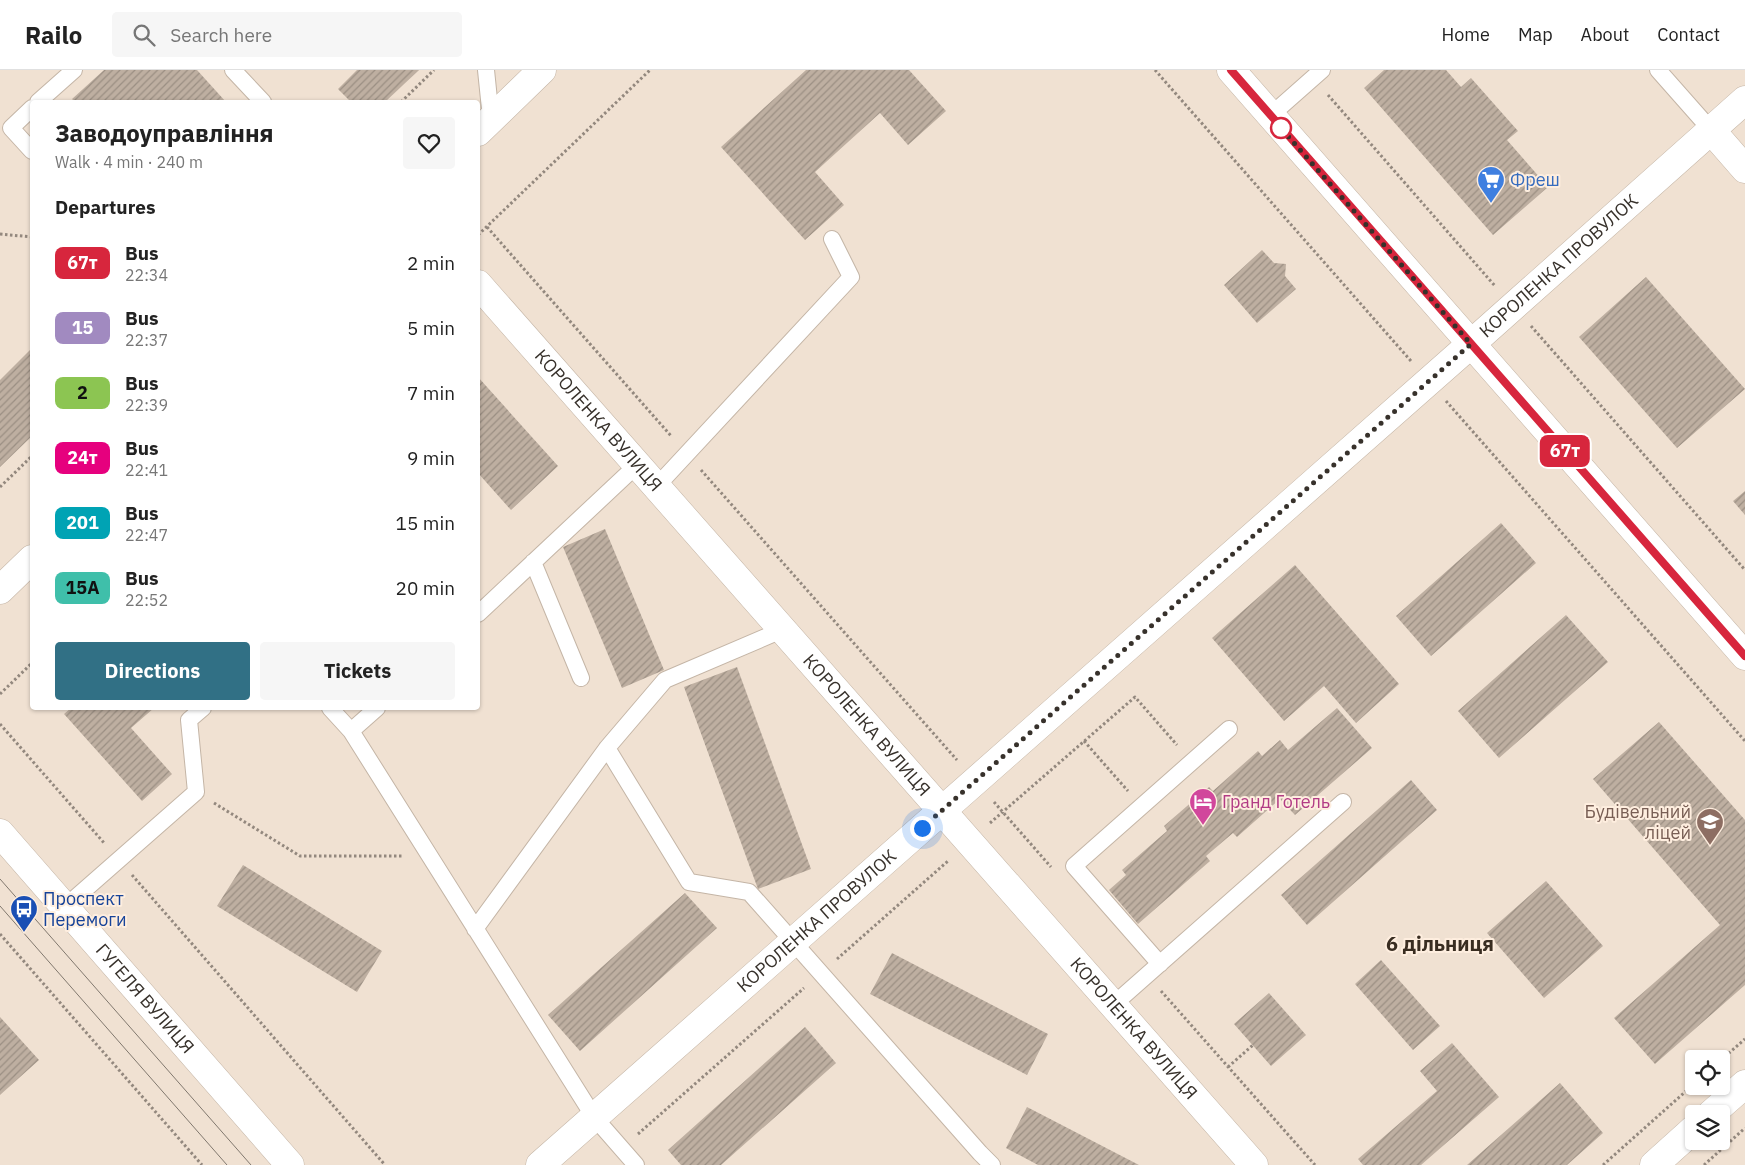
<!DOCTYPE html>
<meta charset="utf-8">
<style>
:root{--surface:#fff;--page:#f6f6f6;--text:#222;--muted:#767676;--line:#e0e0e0;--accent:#317085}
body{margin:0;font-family:"IBM Plex Sans",sans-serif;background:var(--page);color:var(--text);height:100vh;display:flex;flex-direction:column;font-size:19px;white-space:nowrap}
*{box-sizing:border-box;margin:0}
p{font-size:16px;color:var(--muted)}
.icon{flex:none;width:28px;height:28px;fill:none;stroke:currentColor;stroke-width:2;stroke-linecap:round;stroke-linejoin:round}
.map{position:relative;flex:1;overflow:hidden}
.drawer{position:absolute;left:30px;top:30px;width:450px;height:610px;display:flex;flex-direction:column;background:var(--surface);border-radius:5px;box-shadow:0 1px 4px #0004}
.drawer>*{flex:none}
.badge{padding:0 10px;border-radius:8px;font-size:18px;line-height:32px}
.buttons{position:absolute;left:1685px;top:980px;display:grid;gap:10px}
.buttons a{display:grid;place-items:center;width:45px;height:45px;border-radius:5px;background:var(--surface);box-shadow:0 1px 4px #0004;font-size:25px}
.you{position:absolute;width:25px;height:25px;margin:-12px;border:4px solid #fff;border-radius:50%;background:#1a73e8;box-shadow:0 0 0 8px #1a73e833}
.map>.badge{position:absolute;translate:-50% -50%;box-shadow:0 0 0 2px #fff}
h2{padding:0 25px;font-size:19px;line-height:45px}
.round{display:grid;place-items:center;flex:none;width:52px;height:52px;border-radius:5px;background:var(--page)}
.summary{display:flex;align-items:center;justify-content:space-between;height:85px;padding:0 25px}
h1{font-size:24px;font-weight:700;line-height:38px}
.button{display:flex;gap:10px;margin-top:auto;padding:10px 25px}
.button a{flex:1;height:58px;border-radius:5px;background:var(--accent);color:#fff;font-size:20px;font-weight:700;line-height:58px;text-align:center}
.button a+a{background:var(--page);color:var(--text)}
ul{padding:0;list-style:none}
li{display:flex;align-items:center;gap:15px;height:65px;padding:0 25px}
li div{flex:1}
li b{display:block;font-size:19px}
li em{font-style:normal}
li .badge{min-width:55px;font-weight:700;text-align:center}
header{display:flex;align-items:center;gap:30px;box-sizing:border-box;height:70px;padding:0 25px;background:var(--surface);border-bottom:1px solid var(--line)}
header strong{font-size:24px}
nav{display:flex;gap:28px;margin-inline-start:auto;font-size:18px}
.search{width:350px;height:45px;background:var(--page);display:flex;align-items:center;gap:12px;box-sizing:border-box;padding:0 18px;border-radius:5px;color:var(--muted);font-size:19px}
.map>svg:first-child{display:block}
</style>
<header>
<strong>Railo</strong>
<div class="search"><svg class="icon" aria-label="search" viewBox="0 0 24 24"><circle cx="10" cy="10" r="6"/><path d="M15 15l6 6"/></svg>Search here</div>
<nav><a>Home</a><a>Map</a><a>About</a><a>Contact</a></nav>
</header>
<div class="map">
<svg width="1745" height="1095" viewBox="0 0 1745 1095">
<defs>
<pattern id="building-hatch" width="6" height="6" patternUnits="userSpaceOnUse" patternTransform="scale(1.25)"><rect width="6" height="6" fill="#beafa1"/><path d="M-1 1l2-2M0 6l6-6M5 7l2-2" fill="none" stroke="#9b8f83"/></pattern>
</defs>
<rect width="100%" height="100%" fill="#f0e1d2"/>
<path fill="url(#building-hatch)" d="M 104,0 L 197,0 L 226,32 L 75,32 L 72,29 Z
M 357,0 L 419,0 L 385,32 L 351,32 L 338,19 Z
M 806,0 L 909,0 L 946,41 L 908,75 L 880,43 L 815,102 L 844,135 L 805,170 L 721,77 Z
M 1384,0 L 1446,0 L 1461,17 L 1471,8 L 1518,61 L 1507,70 L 1548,117 L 1493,165 L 1364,18 Z
M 1262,180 L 1274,193 L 1286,194 L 1285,206 L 1296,219 L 1257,253 L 1224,215 Z
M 1646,207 L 1745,319 L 1677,378 L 1579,267 Z
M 32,278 L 32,366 L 0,397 L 0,310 Z
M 478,307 L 558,396 L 511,440 L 478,403 Z
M 1745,421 L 1745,445 L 1733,431 Z
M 1501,453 L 1536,493 L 1431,586 L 1396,546 Z
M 605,459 L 664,600 L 622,618 L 563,477 Z
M 1295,495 L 1399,614 L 1356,653 L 1324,616 L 1284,651 L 1212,568 Z
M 1566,545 L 1608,592 L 1499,688 L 1458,641 Z
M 737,597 L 811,799 L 758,819 L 684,617 Z
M 71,638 L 154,638 L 131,658 L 172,704 L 142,731 L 64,644 Z
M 1337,638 L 1372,678 L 1295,745 L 1280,729 L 1237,767 L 1233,763 L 1206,786 L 1210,791 L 1138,854 L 1109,820 L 1126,805 L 1122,800 L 1167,761 L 1164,756 L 1209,717 L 1213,721 L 1258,681 L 1262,686 L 1280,670 L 1288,680 Z
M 1659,652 L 1745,750 L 1745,915 L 1655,994 L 1614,948 L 1720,855 L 1593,709 Z
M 1411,710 L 1437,740 L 1307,855 L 1281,825 Z
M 243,795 L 382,881 L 357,922 L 217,836 Z
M 1546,811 L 1603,876 L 1544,928 L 1487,863 Z
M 685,823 L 717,858 L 580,981 L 548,945 Z
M 892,883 L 1048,964 L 1027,1005 L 870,924 Z
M 1381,890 L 1440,956 L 1413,980 L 1355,914 Z
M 1269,923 L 1306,965 L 1271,996 L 1234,954 Z
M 0,947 L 39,990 L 0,1025 Z
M 805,957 L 836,993 L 721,1095 L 681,1095 L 668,1080 Z
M 1452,973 L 1499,1027 L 1421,1095 L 1363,1095 L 1358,1089 L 1437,1021 L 1420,1001 Z
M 1560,1013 L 1603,1063 L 1567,1095 L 1467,1095 Z
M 1027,1037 L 1139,1095 L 1038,1095 L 1006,1078 Z"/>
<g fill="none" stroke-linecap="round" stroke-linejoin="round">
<defs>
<path id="lane" d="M 233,0 L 263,32
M 486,0 L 491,49
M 1658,0 L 1711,60
M 38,32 L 74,0
M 32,38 L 11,58 L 32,81
M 1271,45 L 1322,0
M 656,417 L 851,207 L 832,169
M 533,492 L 581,608
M 478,544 L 637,395
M 330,638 L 351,661 L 594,1047 L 636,1095
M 351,661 L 377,638
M 607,678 L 689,812 L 749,822 L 980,1083 L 992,1095
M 65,837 L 196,722 L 189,650 L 203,638
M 475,859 L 607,678 L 665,610 L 782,560
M 1160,894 L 1074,796 L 1229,659
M 1113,935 L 1343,732"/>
<g id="street">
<path d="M 1711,60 L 1745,99"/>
<path id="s1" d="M 478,214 L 1254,1095"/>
<path d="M 1711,1044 L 1745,1014"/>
<path id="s2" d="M 540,1095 L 1471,274 L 1745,30"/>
<path d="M 1654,1095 L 1694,1059"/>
</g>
<g id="secondary">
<path d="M 1231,0 L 1745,586"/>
<path d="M 478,62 L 542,0"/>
<path d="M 0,520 L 32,489"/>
<path id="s3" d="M 0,763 L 290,1095"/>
</g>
</defs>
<use href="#lane" stroke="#c4b5a6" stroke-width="18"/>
<use href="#street" stroke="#c4b5a6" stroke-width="29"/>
<use href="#secondary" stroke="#c4b5a6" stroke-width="29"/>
<path stroke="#93887e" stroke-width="3" stroke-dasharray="2.5 2.5" stroke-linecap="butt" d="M 1155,0 L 1411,291
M 1328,25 L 1495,216
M 401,32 L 434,0
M 487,157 L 672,367
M 0,164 L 32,167
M 478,165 L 650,0
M 1531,256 L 1745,500
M 1446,331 L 1745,671
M 701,400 L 957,690
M 0,417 L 32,386
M 0,624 L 32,593
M 0,654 L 105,774
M 1084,671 L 1128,721
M 994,732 L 1051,797
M 214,733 L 300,786 L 402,786
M 990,753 L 1135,627 L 1177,675
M 132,805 L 385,1095
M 0,864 L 202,1095
M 837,889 L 948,791
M 1161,921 L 1315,1095
M 1721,990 L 1745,969
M 1228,997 L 1253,975
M 638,1064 L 804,918
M 1603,1095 L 1694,1014
M 1704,1095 L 1745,1058"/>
<use href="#lane" stroke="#fff" stroke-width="16"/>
<use href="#street" stroke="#fff" stroke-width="28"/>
<use href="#secondary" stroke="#fff" stroke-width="28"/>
<path stroke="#81786e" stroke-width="1" d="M 0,809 L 251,1095
M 0,836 L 227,1095"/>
</g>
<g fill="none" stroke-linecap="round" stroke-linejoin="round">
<defs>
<path id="line" d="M 1231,0 L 1745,586"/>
</defs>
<use href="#line" stroke="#fff" stroke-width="11"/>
<use href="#line" stroke="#d7263d" stroke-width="8"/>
<path stroke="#37312b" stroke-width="5" stroke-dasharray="0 9" d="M 922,758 L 1471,274 L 1280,57 L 1281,58"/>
</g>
<defs>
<symbol id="supermarket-pin" viewBox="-11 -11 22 30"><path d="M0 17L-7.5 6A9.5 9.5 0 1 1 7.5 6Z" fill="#3f7fe0" stroke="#feeedf"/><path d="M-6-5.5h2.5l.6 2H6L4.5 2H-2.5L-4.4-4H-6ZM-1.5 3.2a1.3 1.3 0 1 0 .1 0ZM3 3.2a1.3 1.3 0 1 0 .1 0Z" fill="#fff"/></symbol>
<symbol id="hotel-pin" viewBox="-11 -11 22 30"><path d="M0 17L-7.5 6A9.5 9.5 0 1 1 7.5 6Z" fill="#d1479c" stroke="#feeedf"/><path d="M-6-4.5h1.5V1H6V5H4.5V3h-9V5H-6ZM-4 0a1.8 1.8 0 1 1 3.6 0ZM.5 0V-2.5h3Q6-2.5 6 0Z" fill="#fff"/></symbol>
<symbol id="university-pin" viewBox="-11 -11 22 30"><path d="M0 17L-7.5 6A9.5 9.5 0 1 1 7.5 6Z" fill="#8d6e63" stroke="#feeedf"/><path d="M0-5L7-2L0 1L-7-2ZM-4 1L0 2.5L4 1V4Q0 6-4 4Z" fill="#fff"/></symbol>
<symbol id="bus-pin" viewBox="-11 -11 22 30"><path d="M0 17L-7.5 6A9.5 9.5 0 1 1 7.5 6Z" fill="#1a4fb4" stroke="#feeedf"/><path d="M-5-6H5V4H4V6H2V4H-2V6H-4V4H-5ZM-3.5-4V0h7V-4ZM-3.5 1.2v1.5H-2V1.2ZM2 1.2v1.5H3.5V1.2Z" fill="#fff"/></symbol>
</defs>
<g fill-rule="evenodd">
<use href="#supermarket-pin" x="1475" y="94" width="32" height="43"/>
<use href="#hotel-pin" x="1187" y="716" width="32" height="43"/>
<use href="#university-pin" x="1694" y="736" width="32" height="43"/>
<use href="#bus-pin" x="8" y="823" width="32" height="43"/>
</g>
<circle fill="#fff" stroke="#d7263d" stroke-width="2.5" cx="1281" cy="58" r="10"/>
<g text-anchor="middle" stroke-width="4" stroke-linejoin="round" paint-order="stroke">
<g font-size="18" fill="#366cbe" stroke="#feeedf" text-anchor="start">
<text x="1510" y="116">Фреш</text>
</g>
<g font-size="18" fill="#37312b" stroke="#feeedf">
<text dy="6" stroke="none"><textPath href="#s2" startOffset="1359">КОРОЛЕНКА ПРОВУЛОК</textPath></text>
<text dy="6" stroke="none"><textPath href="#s1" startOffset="182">КОРОЛЕНКА ВУЛИЦЯ</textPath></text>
<text dy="6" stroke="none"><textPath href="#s1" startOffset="588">КОРОЛЕНКА ВУЛИЦЯ</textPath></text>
<text dy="6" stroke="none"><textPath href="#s2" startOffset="369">КОРОЛЕНКА ПРОВУЛОК</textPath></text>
<text dy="6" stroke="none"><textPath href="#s3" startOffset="220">ГУГЕЛЯ ВУЛИЦЯ</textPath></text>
<text dy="6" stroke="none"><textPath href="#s1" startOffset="992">КОРОЛЕНКА ВУЛИЦЯ</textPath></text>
</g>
<g font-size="18" fill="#b23c85" stroke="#feeedf" text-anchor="start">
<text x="1222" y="738">Гранд Готель</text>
</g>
<g font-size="18" fill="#785e54" stroke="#feeedf" text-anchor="end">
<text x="1691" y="748">Будівельний<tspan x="1691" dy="21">ліцей</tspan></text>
</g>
<g font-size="18" fill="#164399" stroke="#feeedf" text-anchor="start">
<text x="43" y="835">Проспект<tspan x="43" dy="21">Перемоги</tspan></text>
</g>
<g font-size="20" font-weight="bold" fill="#392d21" stroke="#feeedf">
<text x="1440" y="881">6 дільниця</text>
</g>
</g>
</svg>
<div class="buttons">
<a><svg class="icon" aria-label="locate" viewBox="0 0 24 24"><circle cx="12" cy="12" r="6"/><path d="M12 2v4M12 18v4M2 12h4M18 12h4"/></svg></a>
<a><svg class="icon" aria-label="layers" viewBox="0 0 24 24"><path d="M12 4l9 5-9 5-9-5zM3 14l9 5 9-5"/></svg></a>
</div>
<div class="you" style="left:922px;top:758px"></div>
<b class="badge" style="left:1565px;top:381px;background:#d7263d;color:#fff">67т</b>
<section class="drawer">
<div class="summary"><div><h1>Заводоуправління</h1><p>Walk · 4 min · 240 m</p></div><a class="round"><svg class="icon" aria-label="heart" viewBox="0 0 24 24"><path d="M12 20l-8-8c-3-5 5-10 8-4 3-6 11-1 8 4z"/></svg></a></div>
<h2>Departures</h2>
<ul>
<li><span class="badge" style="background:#d7263d;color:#fff">67т</span><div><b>Bus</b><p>22:34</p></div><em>2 min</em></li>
<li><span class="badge" style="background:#a18ac0;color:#fff">15</span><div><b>Bus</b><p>22:37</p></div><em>5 min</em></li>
<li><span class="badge" style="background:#8cc552;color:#111">2</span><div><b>Bus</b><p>22:39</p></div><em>7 min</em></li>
<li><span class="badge" style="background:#e6007e;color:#fff">24т</span><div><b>Bus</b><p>22:41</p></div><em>9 min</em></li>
<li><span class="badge" style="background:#00a3b4;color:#fff">201</span><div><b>Bus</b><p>22:47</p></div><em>15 min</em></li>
<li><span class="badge" style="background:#3fbfaa;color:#111">15А</span><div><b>Bus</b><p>22:52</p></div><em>20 min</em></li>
</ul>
<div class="button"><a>Directions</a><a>Tickets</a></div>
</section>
</div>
